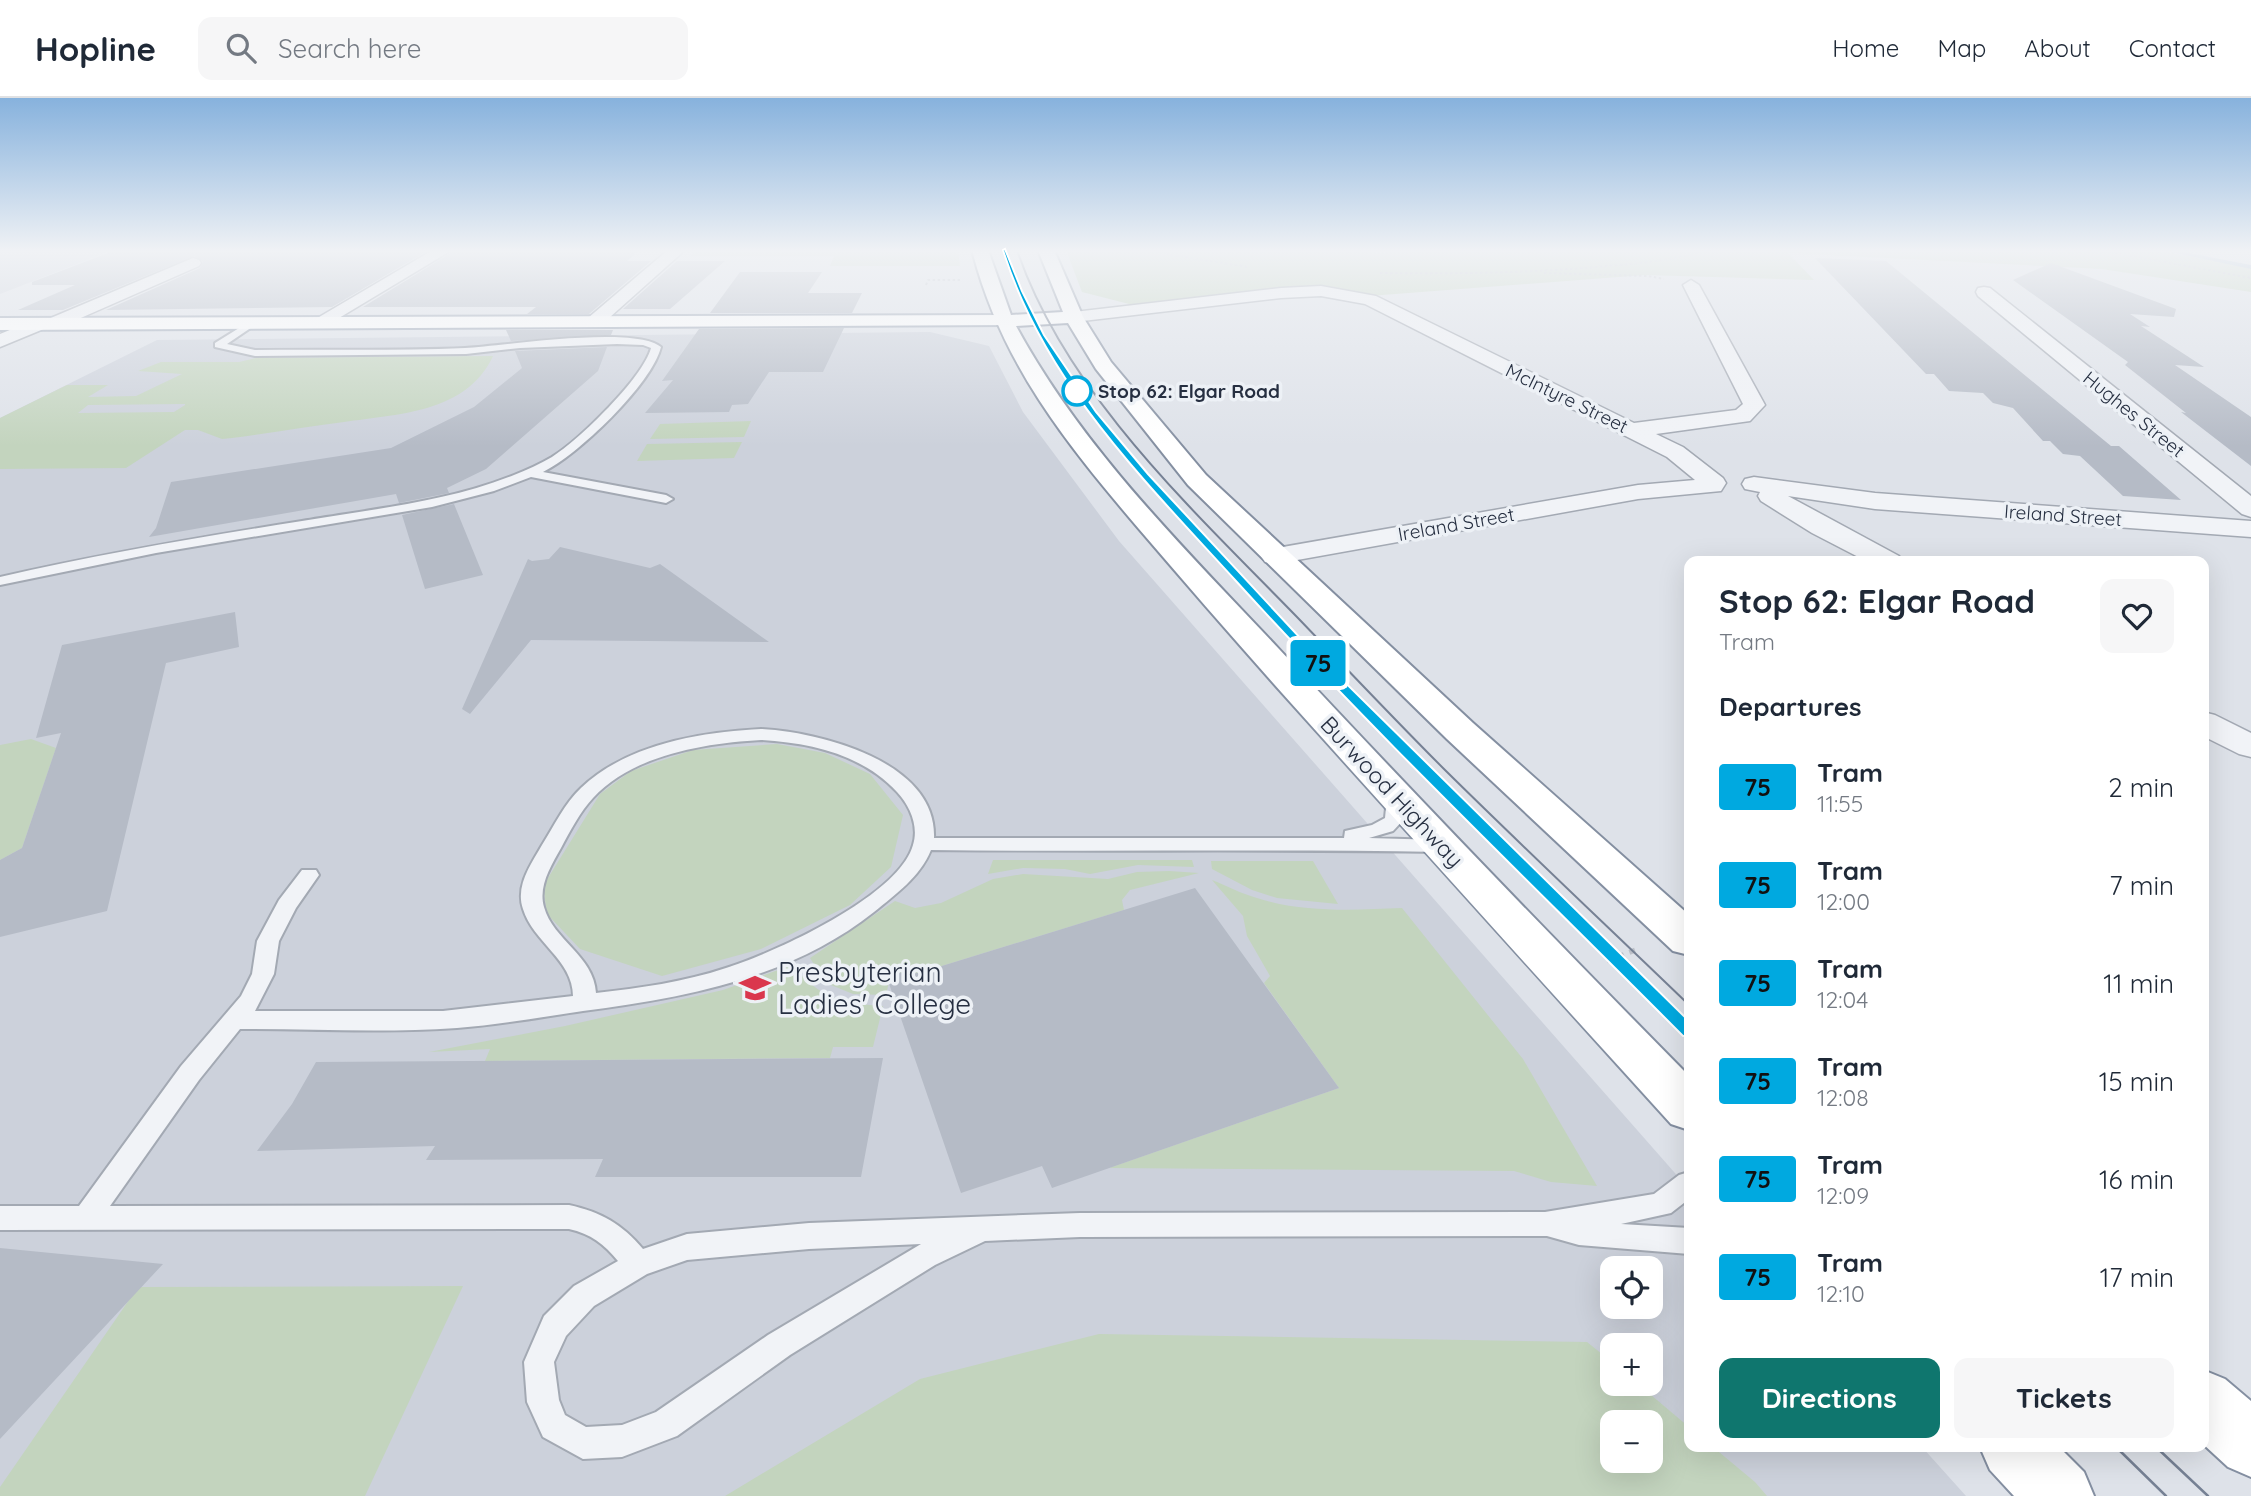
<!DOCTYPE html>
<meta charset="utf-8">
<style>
:root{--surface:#fff;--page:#f6f6f7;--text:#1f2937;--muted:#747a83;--line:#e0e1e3;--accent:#0f766e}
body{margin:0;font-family:Quicksand,sans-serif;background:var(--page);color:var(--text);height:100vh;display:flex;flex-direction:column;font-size:26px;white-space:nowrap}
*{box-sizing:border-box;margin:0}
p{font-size:23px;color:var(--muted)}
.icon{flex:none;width:38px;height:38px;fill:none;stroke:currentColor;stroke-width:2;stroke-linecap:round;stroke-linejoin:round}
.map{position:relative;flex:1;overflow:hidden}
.panel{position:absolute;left:1684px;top:458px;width:525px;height:896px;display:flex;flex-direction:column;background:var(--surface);border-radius:14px;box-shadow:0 7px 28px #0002}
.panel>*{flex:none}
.badge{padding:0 14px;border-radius:5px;font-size:24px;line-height:46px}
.controls{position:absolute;left:1600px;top:1158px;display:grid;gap:14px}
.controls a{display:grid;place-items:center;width:63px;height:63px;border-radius:14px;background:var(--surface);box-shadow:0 7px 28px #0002;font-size:35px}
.map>.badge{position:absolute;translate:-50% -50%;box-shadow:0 0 0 4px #fff}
h2{padding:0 35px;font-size:26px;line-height:63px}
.round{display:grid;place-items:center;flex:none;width:74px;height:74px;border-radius:14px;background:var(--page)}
.summary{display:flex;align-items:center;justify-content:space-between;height:119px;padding:0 35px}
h1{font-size:33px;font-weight:700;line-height:52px}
.button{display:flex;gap:14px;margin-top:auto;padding:14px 35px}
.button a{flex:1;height:80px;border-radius:14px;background:var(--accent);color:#fff;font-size:28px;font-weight:700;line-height:80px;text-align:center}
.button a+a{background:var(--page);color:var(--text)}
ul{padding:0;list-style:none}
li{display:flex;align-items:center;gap:21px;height:98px;padding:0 35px}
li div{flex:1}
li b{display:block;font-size:26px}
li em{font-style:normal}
li .badge{min-width:77px;font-weight:700;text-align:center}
header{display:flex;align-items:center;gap:42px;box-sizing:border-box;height:98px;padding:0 35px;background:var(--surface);border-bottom:2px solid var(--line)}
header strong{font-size:33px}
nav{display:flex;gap:38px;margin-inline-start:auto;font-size:24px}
.search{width:490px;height:63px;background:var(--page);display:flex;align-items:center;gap:18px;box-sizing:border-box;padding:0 24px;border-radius:14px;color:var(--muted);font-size:26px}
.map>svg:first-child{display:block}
</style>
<header>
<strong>Hopline</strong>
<div class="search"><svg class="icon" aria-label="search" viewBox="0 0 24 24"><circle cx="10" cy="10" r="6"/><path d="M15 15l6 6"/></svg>Search here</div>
<nav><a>Home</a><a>Map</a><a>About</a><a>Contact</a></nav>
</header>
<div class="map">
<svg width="2251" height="1398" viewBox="0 0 2251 1398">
<rect width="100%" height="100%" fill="#dee2e9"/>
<path fill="#ccd1db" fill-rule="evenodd" d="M 0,152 L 113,152 L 0,196 Z
M 930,234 L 989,248 L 1023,314 L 1119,443 L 1689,1091 L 1689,1349 L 1922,1349 L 1966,1398 L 0,1398 L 0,320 L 157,242 ZM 1612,1171 L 1650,1171 L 1650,1209 L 1612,1209 ZM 1612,1248 L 1650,1248 L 1650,1286 L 1612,1286 ZM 1612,1325 L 1650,1325 L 1650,1363 L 1612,1363 Z"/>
<path fill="#c3d4be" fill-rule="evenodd" d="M 695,152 L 958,152 L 960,168 L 830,168 L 834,158 L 691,158 Z
M 1066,152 L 1338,152 L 1379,155 L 1441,152 L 2157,152 L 2251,170 L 2251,194 L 2102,171 L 1788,155 L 1814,182 L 1645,177 L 1369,198 L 1272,191 L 1133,207 L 1082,194 Z
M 493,258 C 467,315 397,316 344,324 C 307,329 269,335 232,340 L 222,341 L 198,332 L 185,332 L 126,370 L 0,371 L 0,320 L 67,287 L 108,287 L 88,299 L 136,298 L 182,276 L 138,273 L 161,264 L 239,264 L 256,260 ZM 88,307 L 185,306 L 185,307 L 174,314 L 78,315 Z
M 751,323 L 744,339 L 650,341 L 660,326 Z
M 742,344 L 734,360 L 637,363 L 647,346 Z
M 31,641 L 56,650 L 22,750 L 0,762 L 0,647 Z
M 777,646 L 825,655 L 870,676 L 903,717 L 891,769 L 850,807 L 761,851 L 662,878 L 580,851 L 547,816 L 543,788 L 600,696 L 631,673 L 693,652 Z
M 993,762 L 1192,762 L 1194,769 L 1138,767 L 1090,776 L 1065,771 L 1023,770 L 988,776 Z
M 1211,763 L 1313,763 L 1338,806 L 1277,800 L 1252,792 L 1212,771 Z
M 1169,773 L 1199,775 L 1130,792 L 1122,802 L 1124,812 L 919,875 L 891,875 L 886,897 L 853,896 L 826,885 L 810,860 L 895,803 L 915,810 L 941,805 L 993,781 L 1023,776 L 1108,781 L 1137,774 Z
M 1212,782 C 1227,788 1242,796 1257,800 C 1304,815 1354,812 1402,810 L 1523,961 L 1597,1088 L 1551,1084 L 1514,1073 L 1109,1070 L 1339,990 L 1264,885 L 1270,878 L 1247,838 L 1243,818 Z
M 792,867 C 822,901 839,905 883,908 L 873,949 L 833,949 L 830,960 L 485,963 L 490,951 L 429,954 L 565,928 L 723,892 Z
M 463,1188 L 365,1398 L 0,1398 L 0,1389 L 138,1189 Z
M 1099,1236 L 1587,1244 L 1612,1264 L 1612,1286 L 1638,1286 L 1689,1329 L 1689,1349 L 1713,1349 L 1755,1384 L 1767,1398 L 725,1398 L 920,1281 ZM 1612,1325 L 1650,1325 L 1650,1363 L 1612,1363 Z"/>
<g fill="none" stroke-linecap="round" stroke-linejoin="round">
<path fill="#95afcc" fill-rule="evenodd" d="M 1356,152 L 1417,152 L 1415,154 Z
M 2161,152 L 2173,152 L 2251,167 L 2251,171 Z"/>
</g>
<path fill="#b5bbc6" d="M 116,152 L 382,152 L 427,153 L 332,209 L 106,212 L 200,170 L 203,164 L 194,158 L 63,212 L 18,212 L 75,187 L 32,187 L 32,184 Z
M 627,152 L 625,154 L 637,154 L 627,163 L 651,163 L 589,216 L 527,216 L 536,209 L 363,209 L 454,153 Z
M 1815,160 L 1886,163 L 2111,348 L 2119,348 L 2181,402 L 2123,398 L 2080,358 L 2063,356 L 2050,343 L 2043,343 L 2013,310 L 1993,305 L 1983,295 L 1949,293 L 1934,276 L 1926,276 Z
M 677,163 L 725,163 L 670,211 L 623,211 Z
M 2051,165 L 2176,211 L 2174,219 L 2130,216 L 2150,229 L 2141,228 L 2204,269 L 2175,267 L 2251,319 L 2251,368 L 2181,314 L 2186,315 L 2125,267 L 2128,264 L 2013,182 Z
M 740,174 L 822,174 L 808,195 L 862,195 L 852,215 L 710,215 Z
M 844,230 L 823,274 L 769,274 L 748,306 L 732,307 L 729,314 L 645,315 L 673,282 L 662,283 L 699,231 Z
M 506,232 L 613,232 L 611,237 L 511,243 Z
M 607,249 L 598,273 L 486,371 L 447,390 L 449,395 L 399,405 L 396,396 L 149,439 L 156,430 L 171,384 L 391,350 L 474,309 L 522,270 L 515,253 Z
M 454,406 L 483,477 L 425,491 L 402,417 Z
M 560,449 L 650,470 L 660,466 L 769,544 L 531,542 L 470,616 L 462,611 L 528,461 L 532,463 L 549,461 Z
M 235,514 L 239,549 L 166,565 L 107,813 L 0,839 L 0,762 L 22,750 L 61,635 L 36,640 L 62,547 Z
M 1195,790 L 1339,990 L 1052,1090 L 1042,1068 L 961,1095 L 885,874 L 919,875 Z
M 883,960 L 861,1079 L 595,1079 L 603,1061 L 426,1062 L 435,1048 L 257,1053 L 292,1006 L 316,964 Z
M 0,1150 L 163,1166 L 0,1341 Z"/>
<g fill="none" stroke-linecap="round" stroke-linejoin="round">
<defs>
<path id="lane" d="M 252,222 L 255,223 L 255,227 L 227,246 L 255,252 C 325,251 395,253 465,250 C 503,248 634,227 661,249 C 652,286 577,358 543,374 L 666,397 L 673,401 L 666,405 L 531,379 L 494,393 L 432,409 L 156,455 L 0,487 L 0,479 C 100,456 201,439 302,423 C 373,411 447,404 514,377 C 527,372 540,366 552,359 C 579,342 643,280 651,250 L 643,247 L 617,246 L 520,250 L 466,256 L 255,258 L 215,249 L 215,245 Z
M 761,631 C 819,634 937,663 934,740 L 1344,740 L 1345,733 L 1372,727 L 1385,720 L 1387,700 L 1397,694 L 1407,700 L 1406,719 L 1393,733 L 1369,740 L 1440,742 L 1447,743 L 1450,748 L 1447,753 L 1440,754 C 1270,751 1101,754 931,752 C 920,779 896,796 874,814 C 791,880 685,900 583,913 C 541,919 499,927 457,930 C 385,935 313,931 240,931 L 199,982 L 110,1108 L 569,1107 C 601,1114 622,1126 643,1151 L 687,1136 L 809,1125 L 1080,1115 L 1545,1114 L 1654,1096 L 1679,1077 L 1689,1074 L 1689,1101 L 1671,1115 L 1621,1126 L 1689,1130 L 1689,1156 L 1579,1147 L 1547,1138 L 1080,1139 L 985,1143 L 935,1167 L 790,1257 L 677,1338 L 622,1359 L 583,1361 L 543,1339 L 527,1304 L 524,1264 L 544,1218 L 574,1188 L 618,1163 C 604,1146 591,1136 569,1131 L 0,1132 L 0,1108 L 79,1108 L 181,968 L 241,898 L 252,876 L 257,843 L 279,802 L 302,772 L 316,772 L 319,777 L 296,810 L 279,843 L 274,876 L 255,913 L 443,913 L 573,898 C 573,862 533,844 523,811 C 515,788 531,766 542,747 C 554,728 565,705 581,690 C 627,646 701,634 761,631 ZM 761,642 C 810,645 862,656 897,694 C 910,708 919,728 913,747 C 899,798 774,855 726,870 C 684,884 640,890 596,895 C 594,858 553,842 544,809 C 538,788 551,768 561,750 C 570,733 580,714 593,700 C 632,657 706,645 761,642 ZM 921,1146 L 768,1237 L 656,1314 L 622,1327 L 586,1329 L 565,1317 L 559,1302 L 554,1264 L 566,1238 L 594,1208 L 647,1176 L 687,1162 L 809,1151 Z"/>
<path id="street" d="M 433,152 L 452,152 L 324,229 L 312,229 L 309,225 Z
M 668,152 L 685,152 L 600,228 L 588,228 L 585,224 L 588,220 Z
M 193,160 L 199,162 L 201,165 L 199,168 L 58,230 L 46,230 L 0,249 L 0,236 L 34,222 L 46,222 Z
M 1691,182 L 1699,187 L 1765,307 L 1750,323 L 1656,336 L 1683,349 L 1723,380 L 1726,385 L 1721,393 L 1638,401 L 1275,466 L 1265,464 L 1261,458 L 1265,452 L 1638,387 L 1695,382 L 1667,359 L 1365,206 L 1321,198 L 1281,200 L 1074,224 L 1065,219 L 1074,214 L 1281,190 L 1321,188 L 1376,198 L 1634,325 L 1736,312 L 1743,306 L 1683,187 Z
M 1984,189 L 1990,190 L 2251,398 L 2251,419 L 2242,416 L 1978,198 L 1976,194 L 1978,190 Z
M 1754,379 L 1875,395 L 2251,423 L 2251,439 L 1875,411 L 1788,398 L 1899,458 L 1903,464 L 1868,464 L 1812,435 L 1761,403 L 1758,398 L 1760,394 L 1745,391 L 1742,386 L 1745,381 Z
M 2203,614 L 2215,617 L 2251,635 L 2251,659 L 2239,656 L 2203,638 Z"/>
<path id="primary" d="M 1005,217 L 1014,223 L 1012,227 L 0,232 L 0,220 Z"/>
<path id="highway" d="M 972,152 L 988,152 L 1011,217 L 1063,214 L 1038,152 L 1054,152 L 1083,219 L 1111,264 L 1206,377 L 1473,625 L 1689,817 L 1689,857 L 1673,853 L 1447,641 L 1188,387 L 1096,271 L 1068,225 L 1016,228 C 1082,350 1184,450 1279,551 C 1413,695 1550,837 1689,978 L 1689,1032 L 1671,1026 L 1623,973 C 1508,847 1395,721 1282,595 C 1234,541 1186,486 1139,431 C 1065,344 1001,265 972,152 Z
M 2203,1272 L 2225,1281 L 2251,1303 L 2251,1379 L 2228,1369 L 2203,1346 Z
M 1980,1349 L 2059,1349 L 2084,1374 L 2094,1398 L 2014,1398 L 1990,1372 Z"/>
</defs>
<use href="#lane" stroke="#a3a9b3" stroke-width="4"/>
<use href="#street" stroke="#a3a9b3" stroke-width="3"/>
<use href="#primary" stroke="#9ca6b6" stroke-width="4"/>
<use href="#highway" stroke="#848fa1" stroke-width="4"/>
<path stroke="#bcc0c8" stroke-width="2" stroke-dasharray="2.5 2.5" stroke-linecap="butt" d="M 1141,152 L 1247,169
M 2100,152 L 2251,180
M 1380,175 C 1452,176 1524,175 1595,169 C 1633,166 1671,163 1707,152
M 1544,175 L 1648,178 L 1664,181
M 926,187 L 928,182 L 960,182"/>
<path stroke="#bcc0c8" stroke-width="5" stroke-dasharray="6 6" stroke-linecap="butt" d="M 1607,863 L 1638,851"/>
<use href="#lane" fill="#f1f3f7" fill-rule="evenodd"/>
<use href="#street" fill="#f1f3f7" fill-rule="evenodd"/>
<use href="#primary" fill="#fff" fill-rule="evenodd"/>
<use href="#highway" fill="#fff" fill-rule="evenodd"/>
<path stroke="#768194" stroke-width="2" d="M 1005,152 L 1019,193 L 1040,237 L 1093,315 L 1145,378 L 1299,545 L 1689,933
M 1017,152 C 1066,296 1193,412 1297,519 C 1346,570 1395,622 1445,672 C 1525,751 1608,829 1689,907"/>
<path stroke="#768194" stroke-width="2.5" d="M 2116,1349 L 2166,1398
M 2156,1349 L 2208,1398"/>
</g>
<linearGradient id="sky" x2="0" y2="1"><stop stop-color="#87b2dd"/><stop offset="0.44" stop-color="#f0f2f5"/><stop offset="1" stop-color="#f0f2f5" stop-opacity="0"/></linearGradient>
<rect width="2251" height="348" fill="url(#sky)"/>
<path fill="#00a9e0" stroke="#fff" stroke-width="2" d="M 1005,151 L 1022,193 L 1044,237 L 1096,314 L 1148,376 L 1303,543 L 1695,929 L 1697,934 L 1695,938 L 1683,938 C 1533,787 1378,639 1235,482 C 1144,382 1044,284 1003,152 Z"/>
<defs>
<symbol id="school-bare" viewBox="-9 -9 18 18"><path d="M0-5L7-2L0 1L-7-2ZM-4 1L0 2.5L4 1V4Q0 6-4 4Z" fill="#da374d" stroke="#edf1f6" stroke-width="2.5" paint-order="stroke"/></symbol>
</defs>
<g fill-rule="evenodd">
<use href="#school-bare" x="733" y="868" width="44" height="44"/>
</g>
<circle fill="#fff" stroke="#00a9e0" stroke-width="3.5" cx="1077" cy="293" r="14"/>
<g text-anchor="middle" stroke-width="7" stroke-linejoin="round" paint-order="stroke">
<g font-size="19" font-weight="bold" fill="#262f41" stroke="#edf1f6" text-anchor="start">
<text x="1098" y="300">Stop 62: Elgar Road</text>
</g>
<g font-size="19" fill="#262f41" stroke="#edf1f6">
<text transform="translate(1567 300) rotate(26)" y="7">McIntyre Street</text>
<text transform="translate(2134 316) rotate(39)" y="7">Hughes Street</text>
<text transform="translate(2063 417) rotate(4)" y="7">Ireland Street</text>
<text transform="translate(1456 426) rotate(-10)" y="7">Ireland Street</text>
</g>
<g font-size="23" fill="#262f41" stroke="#edf1f6">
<text transform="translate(1392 694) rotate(47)" y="8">Burwood Highway</text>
</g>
<g font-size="28" fill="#262f41" stroke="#edf1f6" text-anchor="start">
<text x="778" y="884">Presbyterian<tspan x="778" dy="32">Ladies' College</tspan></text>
</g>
</g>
</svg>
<div class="controls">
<a><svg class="icon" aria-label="locate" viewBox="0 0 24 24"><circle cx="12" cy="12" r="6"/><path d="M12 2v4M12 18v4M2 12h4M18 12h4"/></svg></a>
<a>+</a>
<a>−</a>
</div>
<b class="badge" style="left:1318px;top:565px;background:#00a9e0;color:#111">75</b>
<section class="panel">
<div class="summary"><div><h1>Stop 62: Elgar Road</h1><p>Tram</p></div><a class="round"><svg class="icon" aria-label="heart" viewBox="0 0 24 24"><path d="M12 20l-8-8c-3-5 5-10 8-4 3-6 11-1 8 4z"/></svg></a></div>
<h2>Departures</h2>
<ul>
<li><span class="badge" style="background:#00a9e0;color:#111">75</span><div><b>Tram</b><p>11:55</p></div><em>2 min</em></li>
<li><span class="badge" style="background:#00a9e0;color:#111">75</span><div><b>Tram</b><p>12:00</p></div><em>7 min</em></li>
<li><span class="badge" style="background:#00a9e0;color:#111">75</span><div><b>Tram</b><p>12:04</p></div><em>11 min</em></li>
<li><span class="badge" style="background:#00a9e0;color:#111">75</span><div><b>Tram</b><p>12:08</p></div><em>15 min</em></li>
<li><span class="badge" style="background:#00a9e0;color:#111">75</span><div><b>Tram</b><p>12:09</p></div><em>16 min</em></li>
<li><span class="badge" style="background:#00a9e0;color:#111">75</span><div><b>Tram</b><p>12:10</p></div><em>17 min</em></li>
</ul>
<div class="button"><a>Directions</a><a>Tickets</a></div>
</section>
</div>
